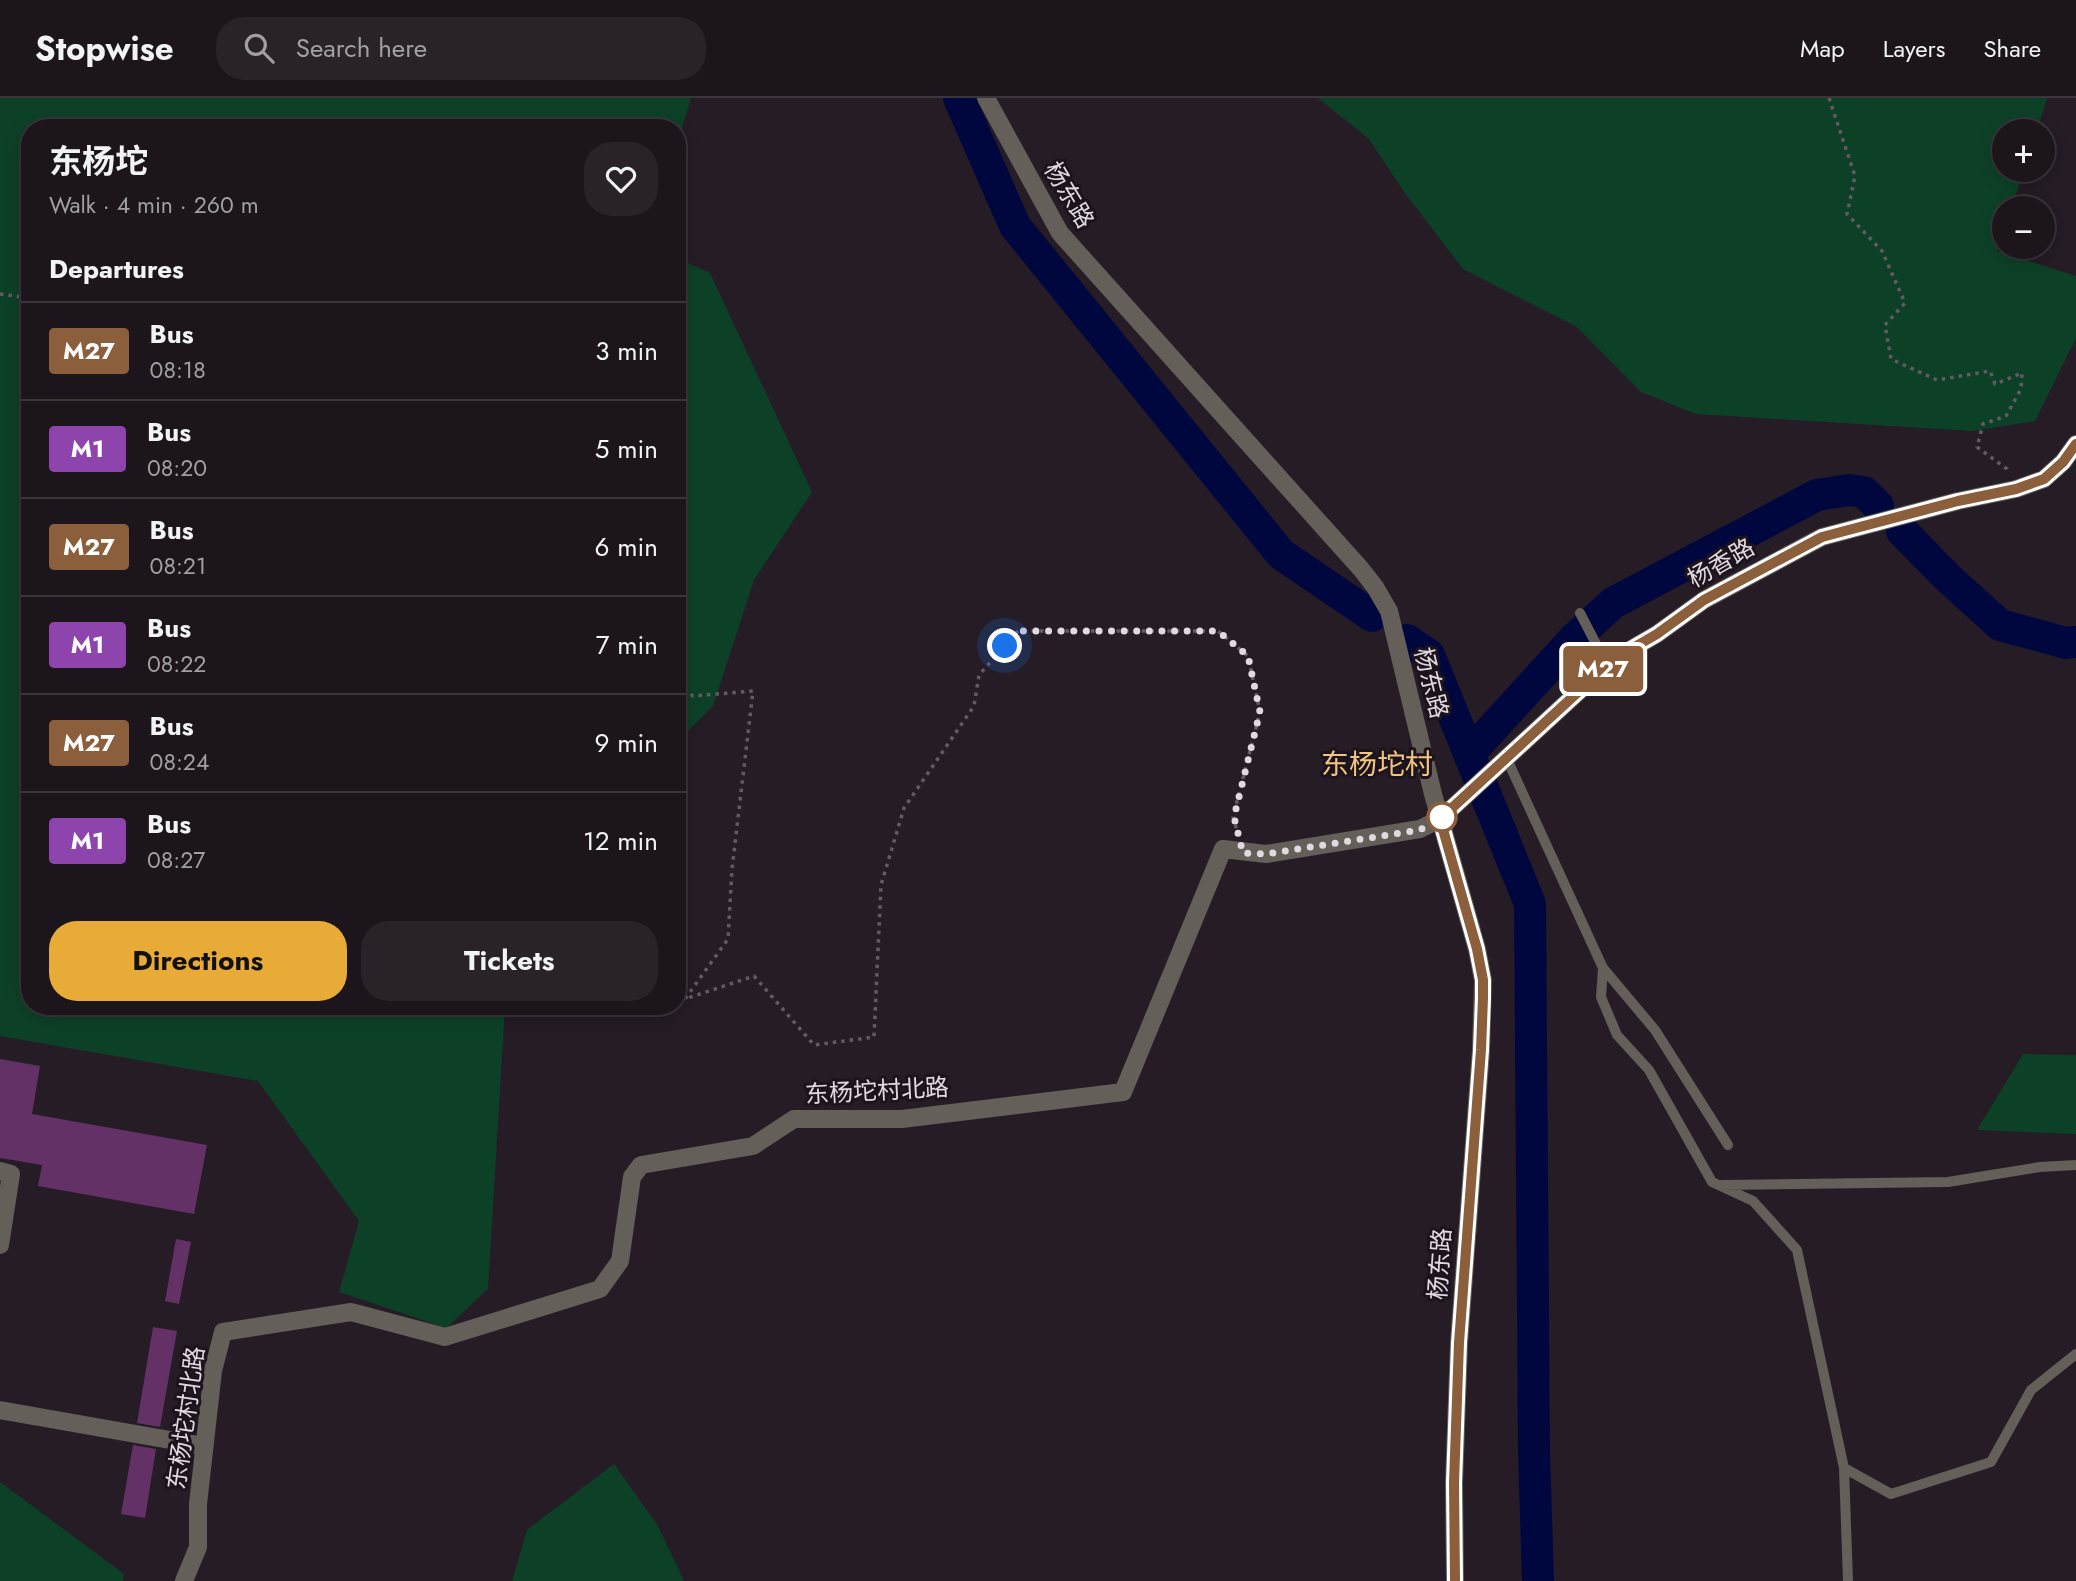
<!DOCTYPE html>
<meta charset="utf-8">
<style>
:root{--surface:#1c151c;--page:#292229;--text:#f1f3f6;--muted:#a09fa3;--line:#3a343b;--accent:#e8ab37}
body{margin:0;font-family:Jost,"Noto Sans SC",sans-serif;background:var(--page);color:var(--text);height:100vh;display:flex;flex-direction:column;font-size:26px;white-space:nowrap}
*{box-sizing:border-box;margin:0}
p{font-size:23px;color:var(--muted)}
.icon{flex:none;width:38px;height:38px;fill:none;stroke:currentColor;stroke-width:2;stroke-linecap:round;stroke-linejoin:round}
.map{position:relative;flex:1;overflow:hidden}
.side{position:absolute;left:21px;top:21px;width:665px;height:896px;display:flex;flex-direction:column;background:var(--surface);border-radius:28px;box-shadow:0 4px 18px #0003,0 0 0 2px var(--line)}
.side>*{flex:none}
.badge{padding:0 14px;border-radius:5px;font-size:24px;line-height:46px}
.fabs{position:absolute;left:1992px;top:21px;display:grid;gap:14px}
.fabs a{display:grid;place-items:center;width:63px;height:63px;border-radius:50%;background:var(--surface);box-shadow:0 4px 18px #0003,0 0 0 2px var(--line);font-size:35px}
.you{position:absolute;width:35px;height:35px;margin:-18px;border:5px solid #fff;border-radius:50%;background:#1a73e8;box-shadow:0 0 0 10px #1a73e833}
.map>.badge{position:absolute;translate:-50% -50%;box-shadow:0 0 0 4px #fff}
h2{padding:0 28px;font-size:26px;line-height:63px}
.round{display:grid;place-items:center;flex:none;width:74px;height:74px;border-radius:28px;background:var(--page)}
.summary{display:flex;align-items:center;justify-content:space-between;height:119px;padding:0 28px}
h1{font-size:33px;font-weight:700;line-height:52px}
.cta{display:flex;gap:14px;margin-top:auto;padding:14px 28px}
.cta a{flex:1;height:80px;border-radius:28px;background:var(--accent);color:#111;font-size:28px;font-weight:700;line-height:80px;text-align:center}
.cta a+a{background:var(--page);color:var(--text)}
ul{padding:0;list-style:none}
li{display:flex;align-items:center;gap:21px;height:98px;padding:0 28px;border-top:2px solid var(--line)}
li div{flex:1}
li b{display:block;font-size:26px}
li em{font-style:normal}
li .badge{min-width:77px;font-weight:700;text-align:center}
header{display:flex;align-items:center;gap:42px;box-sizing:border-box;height:98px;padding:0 35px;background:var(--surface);border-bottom:2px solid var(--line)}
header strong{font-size:33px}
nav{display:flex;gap:38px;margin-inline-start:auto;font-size:24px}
.search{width:490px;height:63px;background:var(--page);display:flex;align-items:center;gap:18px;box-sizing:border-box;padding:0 24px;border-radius:28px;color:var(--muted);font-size:26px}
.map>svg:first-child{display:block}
</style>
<header>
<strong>Stopwise</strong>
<div class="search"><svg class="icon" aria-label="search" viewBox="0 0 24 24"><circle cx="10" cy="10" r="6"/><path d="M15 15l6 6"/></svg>Search here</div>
<nav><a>Map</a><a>Layers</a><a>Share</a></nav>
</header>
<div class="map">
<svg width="2076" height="1483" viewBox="0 0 2076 1483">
<rect width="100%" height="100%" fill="#251c26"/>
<path fill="#0d4127" d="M 0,0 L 691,0 L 677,47 L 677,30 L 30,30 L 30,908 L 505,908 L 488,1191 L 446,1230 L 339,1194 L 359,1123 L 258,983 L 0,938 Z
M 1318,0 L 2047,0 L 2037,33 L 2004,33 L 2004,72 L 2024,72 L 2011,110 L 2004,110 L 2004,133 L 1997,153 L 2076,178 L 2076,240 L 2035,323 L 1972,333 L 1696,316 L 1641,294 L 1577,229 L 1463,171 L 1405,95 L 1369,41 Z
M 677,160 L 710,175 L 812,394 L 754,482 L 713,608 L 677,644 Z
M 2023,956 L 2076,957 L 2076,1036 L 1977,1032 Z
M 614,1366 L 658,1428 L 684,1483 L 512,1483 L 527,1432 Z
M 0,1384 L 124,1476 L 123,1483 L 0,1483 Z"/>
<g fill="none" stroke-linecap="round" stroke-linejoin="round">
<path stroke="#00073f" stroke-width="32" d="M 959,0 L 1015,128 L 1281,456 L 1372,518
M 1902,433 L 1947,479 L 2000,527 L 2066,545 L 2076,544
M 1407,542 L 1429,557 L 1530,806 L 1534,1353 L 1538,1483
M 1469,656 L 1573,542 L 1613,505 L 1817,397 L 1849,392 L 1864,394 L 1878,408"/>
</g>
<path fill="#643167" d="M 0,961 L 40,968 L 32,1016 L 207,1047 L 194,1116 L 38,1088 L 42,1067 L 0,1060 Z
M 176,1141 L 191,1144 L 179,1206 L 165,1203 Z
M 153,1229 L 177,1233 L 160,1329 L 137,1325 Z
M 133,1347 L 156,1351 L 145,1420 L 121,1416 Z"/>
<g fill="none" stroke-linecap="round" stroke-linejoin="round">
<path stroke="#635b64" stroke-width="3.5" stroke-dasharray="3.5 5" stroke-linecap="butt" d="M 1829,0 L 1855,78 L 1847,116 L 1882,153 L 1905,205 L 1885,227 L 1891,261 L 1937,282 L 1990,273 L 1995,286 L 2022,275 L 2021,291 L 2006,318 L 1983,326 L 1977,349 L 2007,371 L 2009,375
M 0,196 L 30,200
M 677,586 L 693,598 L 753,593 L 732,771 L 728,841 L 685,901 L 754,878 L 814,947 L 874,939 L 881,787 L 904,710 L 974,608 L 979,577 L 1018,533 L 1218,533 L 1248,558 L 1260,614 L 1233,719 L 1238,736"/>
<path stroke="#645f59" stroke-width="10" d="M 1580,515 L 1607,567
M 1506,659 L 1603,870 L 1655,932 L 1728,1047
M 1603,870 L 1601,899 L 1617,937 L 1649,972 L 1712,1084 L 1753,1103 L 1797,1152 L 1844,1370 L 1848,1483
M 1721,1087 L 1948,1084 L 2040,1069 L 2076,1067
M 1844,1370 L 1891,1396 L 1991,1364 L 2031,1292 L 2076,1256"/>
<path stroke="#645f59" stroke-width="18" d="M 0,1073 L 11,1076 L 0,1147
M 0,1312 L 204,1348
M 184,1483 L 198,1449 L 198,1406 L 213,1273 L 223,1234 L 351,1214 L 445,1239 L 600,1191 L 620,1163 L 632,1079 L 641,1067 L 753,1048 L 794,1021 L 902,1021 L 1123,994 L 1223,751 L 1266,756 L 1420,731 L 1440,721 L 1614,561 L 1657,536 L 1704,502 L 1822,439 L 1958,403 L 2016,391 L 2044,381 L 2063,364 L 2076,346"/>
<path stroke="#645f59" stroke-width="18" d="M 986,0 L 1060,135 L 1361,471 L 1375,489 L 1389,513 L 1433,696 L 1477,851 L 1483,882 L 1481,952 L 1459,1245 L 1454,1385 L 1455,1483"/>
</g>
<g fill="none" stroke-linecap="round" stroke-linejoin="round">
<defs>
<path id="line" d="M 1455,1483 L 1454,1385 L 1459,1245 L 1481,952 L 1483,900 L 1483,882 L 1477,851 L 1440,721 L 1614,561 L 1657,536 L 1704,502 L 1822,439 L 1958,403 L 2016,391 L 2044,381 L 2063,364 L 2076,346"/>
</defs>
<use href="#line" stroke="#fff" stroke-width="16"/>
<use href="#line" stroke="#8b5e3c" stroke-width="10"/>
<path stroke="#e0d9e0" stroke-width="7" stroke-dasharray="0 12.6" d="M 1005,548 L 1018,533 L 1218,533 L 1248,558 L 1260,614 L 1234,719 L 1243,755 L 1266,756 L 1420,732 L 1442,719"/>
</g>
<circle fill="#fff" stroke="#8b5e3c" stroke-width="3.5" cx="1442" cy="719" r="14"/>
<g text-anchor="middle" stroke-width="6" stroke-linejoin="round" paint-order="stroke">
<g font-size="24" fill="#e0d9e0" stroke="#1c131c">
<text transform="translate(1069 97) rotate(59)" y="8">杨东路</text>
<text transform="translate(1721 465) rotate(-30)" y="8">杨香路</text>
<text transform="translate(1431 585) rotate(76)" y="8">杨东路</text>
<text transform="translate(877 993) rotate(-3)" y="8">东杨坨村北路</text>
<text transform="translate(1440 1166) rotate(-86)" y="8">杨东路</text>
<text transform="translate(186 1320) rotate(-82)" y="8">东杨坨村北路</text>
</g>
<g font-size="28" fill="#efc57f" stroke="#1c131c">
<text x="1377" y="676">东杨坨村</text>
</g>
</g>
</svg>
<div class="fabs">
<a>+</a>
<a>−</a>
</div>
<div class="you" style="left:1005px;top:548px"></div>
<b class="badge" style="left:1603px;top:571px;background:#8b5e3c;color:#fff">M27</b>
<section class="side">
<div class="summary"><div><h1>东杨坨</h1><p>Walk · 4 min · 260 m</p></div><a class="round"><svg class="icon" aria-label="heart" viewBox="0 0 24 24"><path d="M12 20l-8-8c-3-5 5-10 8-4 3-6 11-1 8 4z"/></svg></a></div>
<h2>Departures</h2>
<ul>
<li><span class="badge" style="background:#8b5e3c;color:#fff">M27</span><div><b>Bus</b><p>08:18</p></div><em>3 min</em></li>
<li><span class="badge" style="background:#8e44ad;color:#fff">M1</span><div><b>Bus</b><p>08:20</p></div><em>5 min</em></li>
<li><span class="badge" style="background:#8b5e3c;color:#fff">M27</span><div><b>Bus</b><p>08:21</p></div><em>6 min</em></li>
<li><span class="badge" style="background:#8e44ad;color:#fff">M1</span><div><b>Bus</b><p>08:22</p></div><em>7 min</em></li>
<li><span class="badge" style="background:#8b5e3c;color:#fff">M27</span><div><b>Bus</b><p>08:24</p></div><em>9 min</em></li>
<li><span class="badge" style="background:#8e44ad;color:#fff">M1</span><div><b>Bus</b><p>08:27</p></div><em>12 min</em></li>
</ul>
<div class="cta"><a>Directions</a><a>Tickets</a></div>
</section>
</div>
